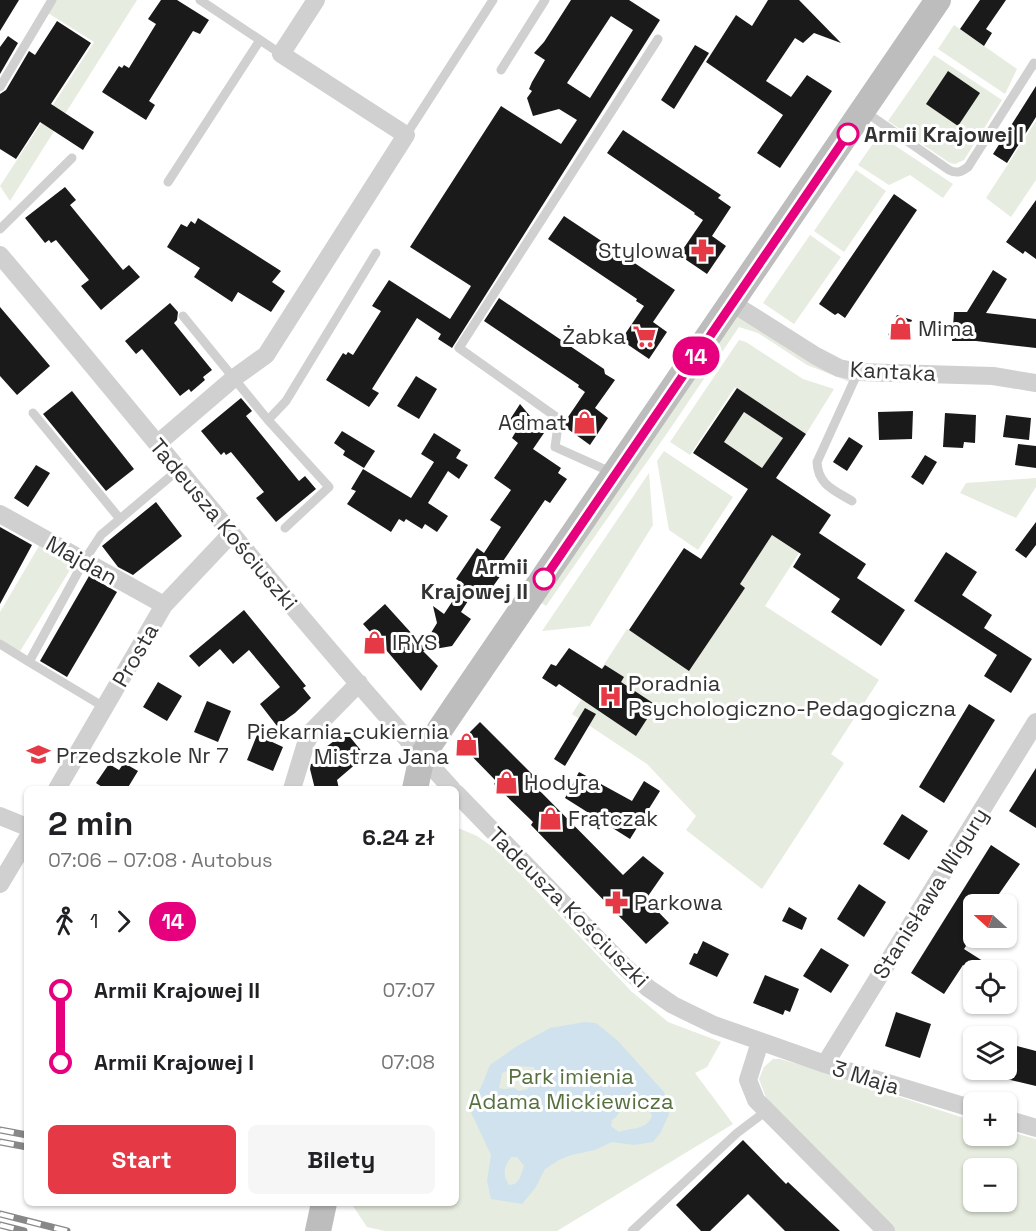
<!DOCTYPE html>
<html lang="pl">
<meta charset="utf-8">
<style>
:root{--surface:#fff;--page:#f6f6f6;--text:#202124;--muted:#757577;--accent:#e63946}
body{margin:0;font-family:"Space Grotesk",sans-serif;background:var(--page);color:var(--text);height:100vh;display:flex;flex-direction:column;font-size:22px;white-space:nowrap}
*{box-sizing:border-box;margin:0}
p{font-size:20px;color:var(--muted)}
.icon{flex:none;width:33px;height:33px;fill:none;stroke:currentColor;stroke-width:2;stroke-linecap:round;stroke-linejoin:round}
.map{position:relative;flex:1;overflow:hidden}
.sheet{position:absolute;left:24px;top:786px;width:435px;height:420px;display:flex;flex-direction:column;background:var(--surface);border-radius:9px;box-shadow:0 2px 4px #0004}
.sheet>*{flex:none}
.badge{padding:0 12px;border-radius:20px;font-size:21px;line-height:39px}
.needle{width:39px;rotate:291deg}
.fabs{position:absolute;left:963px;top:894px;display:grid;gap:12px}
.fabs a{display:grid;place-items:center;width:54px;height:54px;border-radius:9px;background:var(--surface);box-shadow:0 2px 4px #0004;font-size:30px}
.map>.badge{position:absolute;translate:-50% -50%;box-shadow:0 0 0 3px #fff}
.legs{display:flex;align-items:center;gap:9px;height:66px;padding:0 24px;font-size:20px}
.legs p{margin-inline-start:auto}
.head{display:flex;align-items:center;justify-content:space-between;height:102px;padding:0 24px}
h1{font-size:33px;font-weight:600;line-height:45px}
.action{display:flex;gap:12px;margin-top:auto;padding:12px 24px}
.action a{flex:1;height:69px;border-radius:9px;background:var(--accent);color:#fff;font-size:24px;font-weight:600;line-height:69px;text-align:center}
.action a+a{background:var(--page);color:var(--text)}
ul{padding:0 24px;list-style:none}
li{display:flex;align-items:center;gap:21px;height:72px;font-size:22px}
li i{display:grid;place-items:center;width:9px;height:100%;margin:0 8px;background:currentColor}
li i::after{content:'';width:15px;height:15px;margin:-8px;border:4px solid;border-radius:50%;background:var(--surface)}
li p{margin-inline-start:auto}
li:first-child i{background:linear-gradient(#0000 50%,currentColor 0)}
li:last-child i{background:linear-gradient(currentColor 50%,#0000 0)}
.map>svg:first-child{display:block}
</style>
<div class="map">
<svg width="1036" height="1231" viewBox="0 0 1036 1231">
<rect width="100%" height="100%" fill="#fff"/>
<path fill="#e6ecdf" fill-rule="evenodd" d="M 56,0 L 137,0 L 10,201 L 0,186 L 94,42 L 48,13 Z
M 954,25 L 1017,69 L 1005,94 L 938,49 Z
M 934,55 L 1002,100 L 964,160 L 955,164 L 950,163 L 888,121 Z
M 1036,121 L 1036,180 L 1011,217 L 986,198 Z
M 879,135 L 953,184 L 943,198 L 910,175 L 889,185 L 858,165 Z
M 856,170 L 886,191 L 844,252 L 814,231 Z
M 810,235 L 841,257 L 794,324 L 763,303 Z
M 734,314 L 854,374 L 850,382 L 807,365 L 758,333 L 739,327 L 670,429 L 546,606 L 539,601 Z
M 739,340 L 746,342 L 803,379 L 834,389 L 806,434 L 735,387 L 690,455 L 670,442 Z
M 744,412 L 783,438 L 762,468 L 724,442 Z
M 664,451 L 733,497 L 698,550 L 669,530 L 657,461 Z
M 649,473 L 653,525 L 590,626 L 542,631 Z
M 1036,478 L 1036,487 L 1016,518 L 960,493 L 966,483 Z
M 772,535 L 799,553 L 765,606 L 879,680 L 831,754 L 844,763 L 762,889 L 686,830 L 696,816 L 647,764 L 572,714 L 627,629 L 689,670 L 740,584 Z
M 39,546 L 73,565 L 19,653 L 0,641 L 0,612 Z
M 456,827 L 477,836 L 500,852 L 631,991 L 668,1022 L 721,1042 L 707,1067 L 695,1073 L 733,1124 L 557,1231 L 385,1231 L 367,1227 L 351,1203 L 456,1203 Z
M 773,1059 L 780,1059 L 808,1067 L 973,1121 L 974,1136 L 1006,1136 L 1007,1131 L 1036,1139 L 1036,1231 L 892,1231 L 770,1108 L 759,1079 L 764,1067 ZM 974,1168 L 1006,1168 L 1006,1202 L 974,1202 Z"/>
<path fill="#cfe2ee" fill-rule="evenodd" d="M 585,1022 L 596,1023 L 617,1040 L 664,1092 L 669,1114 L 661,1132 L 653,1142 L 634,1145 L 612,1142 L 595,1150 L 571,1155 L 559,1160 L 545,1169 L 536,1187 L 522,1204 L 491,1199 L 487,1181 L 491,1155 L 469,1108 L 482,1085 L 490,1065 L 517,1046 L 550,1028 ZM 517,1066 L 534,1067 C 537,1075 533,1089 523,1090 C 515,1092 520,1089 513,1088 C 508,1088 505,1090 499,1088 L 502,1073 ZM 631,1100 L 649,1110 L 652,1116 C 646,1131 632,1127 619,1132 L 611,1126 L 612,1120 C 619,1116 620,1107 631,1100 ZM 511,1157 L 517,1157 L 524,1166 L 520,1178 L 515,1184 L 509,1185 C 502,1174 504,1167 511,1157 Z"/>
<path fill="#1a1a1a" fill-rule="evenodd" d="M 0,0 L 19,0 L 0,31 Z
M 161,0 L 177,0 L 209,20 L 200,34 L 193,31 L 149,101 L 155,105 L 146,120 L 102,92 L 119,66 L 122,68 L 124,65 L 129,68 L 156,24 L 148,19 Z
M 571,0 L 629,0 L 660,20 L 452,348 L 438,339 L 441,334 L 417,318 L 372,389 L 379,393 L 369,407 L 326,380 L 343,353 L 346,355 L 348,352 L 353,355 L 381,311 L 372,306 L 389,280 L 450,319 L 471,286 L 410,247 L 501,106 L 561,144 L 577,120 L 559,109 L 533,116 L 527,98 L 532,91 L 529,89 L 532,82 L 545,60 L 534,53 L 544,42 ZM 611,16 L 633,30 L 590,98 L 567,83 Z
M 768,0 L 799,0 L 841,43 L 814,33 L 803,43 L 795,38 L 766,81 L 791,97 L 807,75 L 832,91 L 780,168 L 757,153 L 783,115 L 706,62 L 736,15 L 752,26 Z
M 980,0 L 1006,0 L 986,29 L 992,33 L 984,46 L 960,29 Z
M 57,21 L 91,43 L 51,104 L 94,132 L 83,150 L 40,122 L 16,159 L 0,149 L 0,94 L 6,90 L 29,51 L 35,55 Z
M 8,36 L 18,43 L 0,74 L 0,47 Z
M 695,45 L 709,53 L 674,109 L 661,100 Z
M 948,71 L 980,93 L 958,126 L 926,104 Z
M 1036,86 L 1036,117 L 1007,163 L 993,154 Z
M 623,130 L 721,195 L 718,198 L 731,207 L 712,236 L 726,246 L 707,274 L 679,255 L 703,220 L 694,214 L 695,213 L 607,153 Z
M 65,187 L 76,200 L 70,205 L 123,270 L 129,265 L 140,277 L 101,310 L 81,286 L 89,280 L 56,240 L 51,243 L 49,240 L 45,243 L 25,218 Z
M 894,194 L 917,210 L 845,318 L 838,313 L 835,315 L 819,304 Z
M 1036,200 L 1036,259 L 1025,251 L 1023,254 L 1006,242 Z
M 564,216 L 675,290 L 653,322 L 667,332 L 649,359 L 621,340 L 644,306 L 636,301 L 637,299 L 548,239 Z
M 198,218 L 281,271 L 272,282 L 285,291 L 271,312 L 238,292 L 232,302 L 194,277 L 200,268 L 167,247 L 181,224 L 187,227 L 191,221 L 195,224 Z
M 993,270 L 1007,279 L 986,313 L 1036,319 L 1036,348 L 976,341 L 952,341 L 954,312 L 967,312 Z
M 499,298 L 604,369 L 605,374 L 615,380 L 595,408 L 608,418 L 590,445 L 565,427 L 566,420 L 585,392 L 578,387 L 579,385 L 484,321 Z
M 170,303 L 178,312 L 177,320 L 174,323 L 212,370 L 203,377 L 205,380 L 191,392 L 189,389 L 180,396 L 142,349 L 136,354 L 125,341 Z
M 0,307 L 50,366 L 17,395 L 0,376 Z
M 897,315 L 912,320 L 904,341 L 888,335 Z
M 416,376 L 437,389 L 419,419 L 397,406 Z
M 737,388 L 806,434 L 776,478 L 831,515 L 819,533 L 866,564 L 857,578 L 905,610 L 881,646 L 831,612 L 840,599 L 793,567 L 801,554 L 772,535 L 740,584 L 745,588 L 689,671 L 629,630 L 684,548 L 701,559 L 748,489 L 693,453 ZM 744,412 L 783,438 L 762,468 L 724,442 Z
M 72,391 L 134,469 L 106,491 L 43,414 Z
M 241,398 L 252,411 L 246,416 L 299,481 L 305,476 L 316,489 L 276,522 L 256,498 L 264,492 L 231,452 L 226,455 L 224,452 L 221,455 L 201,431 Z
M 520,404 L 544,433 L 533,449 L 561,468 L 558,473 L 567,479 L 550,503 L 545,500 L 501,564 L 506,568 L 489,592 L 478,585 L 461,612 L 471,619 L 452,646 L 423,651 L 438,666 L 421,691 L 381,644 L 379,645 L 369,635 L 371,633 L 363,624 L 385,604 L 423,646 L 437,623 L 433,606 L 444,614 L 464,584 L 456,579 L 477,548 L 484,553 L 501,527 L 490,520 L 511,490 L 494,478 L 518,443 L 512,438 L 518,428 L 509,421 Z
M 913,411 L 912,439 L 879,440 L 878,412 Z
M 945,413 L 976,415 L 975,443 L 964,442 L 963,448 L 943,447 Z
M 1006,415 L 1031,418 L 1029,440 L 1003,437 Z
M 342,431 L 375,451 L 364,468 L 343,455 L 345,451 L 334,443 Z
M 434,433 L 461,450 L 456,458 L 468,465 L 459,479 L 448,471 L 428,503 L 448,516 L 437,532 L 425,524 L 422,529 L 406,519 L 404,522 L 399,519 L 391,532 L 347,504 L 356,491 L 351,489 L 363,469 L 411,498 L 434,462 L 421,454 Z
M 849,437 L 863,446 L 847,471 L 833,462 Z
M 1018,444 L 1036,446 L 1036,468 L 1015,465 Z
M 925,455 L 937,462 L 923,485 L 911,477 Z
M 36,465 L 50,473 L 28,507 L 14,498 Z
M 156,502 L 182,536 L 133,575 L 118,567 L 102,546 Z
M 1036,522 L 1036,545 L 1026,558 L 1015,550 Z
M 0,527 L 32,545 L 0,604 Z
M 946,552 L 977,572 L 962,595 L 992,615 L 984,628 L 1032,659 L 1011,693 L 984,676 L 997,655 L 914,601 Z
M 89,576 L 117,592 L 67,677 L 40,661 Z
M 244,610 L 306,686 L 303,688 L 311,698 L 295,713 L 277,726 L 260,704 L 280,687 L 249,650 L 233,664 L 220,649 L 199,667 L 189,656 Z
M 569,648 L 602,669 L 605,665 L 624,677 L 621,682 L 656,705 L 636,736 L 559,684 L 556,687 L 542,678 L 551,664 L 556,666 Z
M 158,682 L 182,696 L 167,721 L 143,707 Z
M 207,701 L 231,711 L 218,742 L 194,732 Z
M 969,704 L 995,720 L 944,803 L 919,787 Z
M 585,708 L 596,714 L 565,766 L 554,759 Z
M 480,722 L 539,781 L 535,786 L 623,875 L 643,856 L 664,873 L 646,899 L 669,923 L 646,944 L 531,825 L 533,822 L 494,784 L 496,781 L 459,743 Z
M 346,732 L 363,753 L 371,751 L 337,780 L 339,789 L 315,789 L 310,769 L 311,764 L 336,759 L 326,747 Z
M 257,735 L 283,747 L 273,771 L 247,760 Z
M 124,763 L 138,771 L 127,789 L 105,789 L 96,783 L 109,764 L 119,770 Z
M 1036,768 L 1036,828 L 1009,811 Z
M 579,772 L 632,801 L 644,781 L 660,791 L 630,839 L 565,798 Z
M 902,814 L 928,831 L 909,860 L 883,844 Z
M 991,845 L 1020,864 L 992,904 L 974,904 L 974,934 L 964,949 L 997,970 L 974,971 L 963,965 L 944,994 L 911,973 Z
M 859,884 L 886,902 L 864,937 L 837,919 Z
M 789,907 L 807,918 L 802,930 L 782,921 Z
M 703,941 L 729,954 L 717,977 L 689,964 L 694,953 L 697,954 Z
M 821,948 L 849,965 L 831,993 L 803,976 Z
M 765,975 L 799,989 L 790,1012 L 785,1010 L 783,1015 L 753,1003 Z
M 896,1012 L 931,1024 L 920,1058 L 885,1046 Z
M 1006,1043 L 1036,1051 L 1036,1086 L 1006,1079 Z
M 743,1140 L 786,1184 L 788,1182 L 840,1231 L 785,1231 L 748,1194 L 710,1231 L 701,1231 L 676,1205 Z"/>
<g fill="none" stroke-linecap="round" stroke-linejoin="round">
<path stroke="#d0d0d0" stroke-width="9" d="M 200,0 L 281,54
M 501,70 L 545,0
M 0,87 L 52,0
M 864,111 L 949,170 C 957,174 961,172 968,167 L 1034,63 L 1036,65
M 406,135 L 493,0
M 168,182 L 260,40
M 0,229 L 72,158
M 183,316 L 268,420 L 329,487 L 285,528
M 33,413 L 120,519
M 268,420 L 286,401 L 376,253
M 613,473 L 555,447 L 559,419 L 459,348 L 658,39
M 852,501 C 834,490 818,485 817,462 L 858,372
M 0,644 L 29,662
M 104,707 L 29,662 L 84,561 L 101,535 L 178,470
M 632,1231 L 737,1133 L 766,1111"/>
<path stroke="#d0d0d0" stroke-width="18" d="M 0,255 C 151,433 295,617 452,789
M 732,303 L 816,356 L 839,368 L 858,372 L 993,376 L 1036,383
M 157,444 L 234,378 L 266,355 L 406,135 L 281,54 L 316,0
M 0,514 L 164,605
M 57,789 L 164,605 L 231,534
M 292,789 L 306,743 L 312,731 L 359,683
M 456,793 L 626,968 L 648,988 L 673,1005 L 714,1025 L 825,1064 L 974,1109
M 0,816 L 27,827
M 0,884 L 27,839
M 760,1042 L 748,1080 L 756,1100 L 886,1231
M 825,1064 L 1036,722
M 1006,1119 L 1036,1128"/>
<path stroke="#bdbdbd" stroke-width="26" d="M 415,789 L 422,756 L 455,707 L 938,0
M 318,1231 L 324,1203"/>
<defs>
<path id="rail" d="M 0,1130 L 27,1135
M 0,1142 L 27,1147
M 0,1214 L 67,1231
M 0,1225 L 24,1231"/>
</defs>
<use href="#rail" stroke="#888" stroke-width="7"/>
<use href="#rail" stroke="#fff" stroke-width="4.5" stroke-dasharray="14" stroke-linecap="butt"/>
</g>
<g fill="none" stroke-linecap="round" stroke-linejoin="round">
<defs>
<path id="line-1" d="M 544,579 L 848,134"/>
</defs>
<use href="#line-1" stroke="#fff" stroke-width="14"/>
<use href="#line-1" stroke="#e6007e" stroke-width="9"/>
</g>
<defs>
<symbol id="pharmacy-bare" viewBox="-9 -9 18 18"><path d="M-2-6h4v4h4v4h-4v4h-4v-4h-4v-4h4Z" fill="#e63946" stroke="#fff" stroke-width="2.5" paint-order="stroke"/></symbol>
<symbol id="shop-bare" viewBox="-9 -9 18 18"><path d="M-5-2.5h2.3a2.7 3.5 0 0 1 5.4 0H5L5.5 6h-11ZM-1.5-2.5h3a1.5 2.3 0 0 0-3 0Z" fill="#e63946" stroke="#fff" stroke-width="2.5" paint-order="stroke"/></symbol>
<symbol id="supermarket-bare" viewBox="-9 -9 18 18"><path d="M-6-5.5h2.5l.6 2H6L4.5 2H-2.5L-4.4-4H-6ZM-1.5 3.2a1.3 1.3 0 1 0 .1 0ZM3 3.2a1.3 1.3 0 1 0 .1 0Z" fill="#e63946" stroke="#fff" stroke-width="2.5" paint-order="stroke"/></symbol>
<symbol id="hospital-bare" viewBox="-9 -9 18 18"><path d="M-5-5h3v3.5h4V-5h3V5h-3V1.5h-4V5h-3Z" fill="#e63946" stroke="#fff" stroke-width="2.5" paint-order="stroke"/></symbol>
<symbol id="school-bare" viewBox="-9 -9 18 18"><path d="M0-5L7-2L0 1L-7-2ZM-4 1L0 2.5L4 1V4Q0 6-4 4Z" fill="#e63946" stroke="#fff" stroke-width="2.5" paint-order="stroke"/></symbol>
</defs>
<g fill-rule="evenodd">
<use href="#pharmacy-bare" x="686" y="234" width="33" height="33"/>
<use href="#shop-bare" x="884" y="312" width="33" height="33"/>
<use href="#supermarket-bare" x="628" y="320" width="33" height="33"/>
<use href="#shop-bare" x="568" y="406" width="33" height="33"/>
<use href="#shop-bare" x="358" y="626" width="33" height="33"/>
<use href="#hospital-bare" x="594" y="680" width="33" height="33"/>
<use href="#shop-bare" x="450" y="728" width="33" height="33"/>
<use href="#school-bare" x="22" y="738" width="33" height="33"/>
<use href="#shop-bare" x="490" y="766" width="33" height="33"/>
<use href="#shop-bare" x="534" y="802" width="33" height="33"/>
<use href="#pharmacy-bare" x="600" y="886" width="33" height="33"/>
</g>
<g fill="#fff" stroke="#e6007e" stroke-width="3">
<circle cx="848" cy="134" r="10"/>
<circle cx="544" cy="579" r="10"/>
</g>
<g text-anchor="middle" stroke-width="6" stroke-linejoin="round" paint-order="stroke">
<g font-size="22" font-weight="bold" fill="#333" stroke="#fff" text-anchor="start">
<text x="864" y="142">Armii Krajowej I</text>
<text x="528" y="574" text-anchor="end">Armii<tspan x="528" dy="25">Krajowej II</tspan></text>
</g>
<g font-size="22" fill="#333" stroke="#fff" text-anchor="start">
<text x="684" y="258" text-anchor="end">Stylowa</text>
<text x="918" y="336">Mima</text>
<text x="626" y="344" text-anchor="end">Żabka</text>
<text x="567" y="430" text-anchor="end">Admat</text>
<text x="392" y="650">IRYS</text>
<text x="628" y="691">Poradnia<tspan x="628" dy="25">Psychologiczno-Pedagogiczna</tspan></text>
<text x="449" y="739" text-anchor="end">Piekarnia-cukiernia<tspan x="449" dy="25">Mistrza Jana</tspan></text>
<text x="56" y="763">Przedszkole Nr 7</text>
<text x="524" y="790">Hodyra</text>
<text x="568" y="826">Frątczak</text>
<text x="634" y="910">Parkowa</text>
</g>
<g font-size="22" fill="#333" stroke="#fff">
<text transform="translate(893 371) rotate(3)" y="8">Kantaka</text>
<text transform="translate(224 524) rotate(50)" y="8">Tadeusza Kościuszki</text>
<text transform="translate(82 560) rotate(29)" y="8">Majdan</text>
<text transform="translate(135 655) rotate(-60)" y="8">Prosta</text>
<text transform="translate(930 893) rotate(-58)" y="8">Stanisława Wigury</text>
<text transform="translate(569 907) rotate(45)" y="8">Tadeusza Kościuszki</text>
<text transform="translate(866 1077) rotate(17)" y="8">3 Maja</text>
</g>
<g font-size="22" fill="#56703f" stroke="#fff">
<text x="571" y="1084">Park imienia<tspan x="571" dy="25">Adama Mickiewicza</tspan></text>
</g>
</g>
</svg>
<div class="fabs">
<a><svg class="needle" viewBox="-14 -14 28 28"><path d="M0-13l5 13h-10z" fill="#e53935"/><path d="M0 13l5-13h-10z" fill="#757577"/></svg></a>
<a><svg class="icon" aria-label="locate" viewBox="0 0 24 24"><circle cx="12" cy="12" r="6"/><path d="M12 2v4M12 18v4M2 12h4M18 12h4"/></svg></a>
<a><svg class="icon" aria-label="layers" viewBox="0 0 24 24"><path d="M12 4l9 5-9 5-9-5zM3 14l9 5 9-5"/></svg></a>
<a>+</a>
<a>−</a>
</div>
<b class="badge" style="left:696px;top:356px;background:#e6007e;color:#fff">14</b>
<section class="sheet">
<div class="head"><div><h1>2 min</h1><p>07:06 – 07:08 · Autobus</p></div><b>6.24 zł</b></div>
<div class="legs"><svg class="icon" aria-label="walk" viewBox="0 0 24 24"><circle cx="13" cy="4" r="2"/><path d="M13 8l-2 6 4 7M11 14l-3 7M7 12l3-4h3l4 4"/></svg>1<svg class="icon" aria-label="forward" viewBox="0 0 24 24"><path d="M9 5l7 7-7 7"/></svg><b class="badge" style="background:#e6007e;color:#fff">14</b></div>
<ul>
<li><i style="color:#e6007e"></i><b>Armii Krajowej II</b><p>07:07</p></li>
<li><i style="color:#e6007e"></i><b>Armii Krajowej I</b><p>07:08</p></li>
</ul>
<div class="action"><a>Start</a><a>Bilety</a></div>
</section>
</div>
